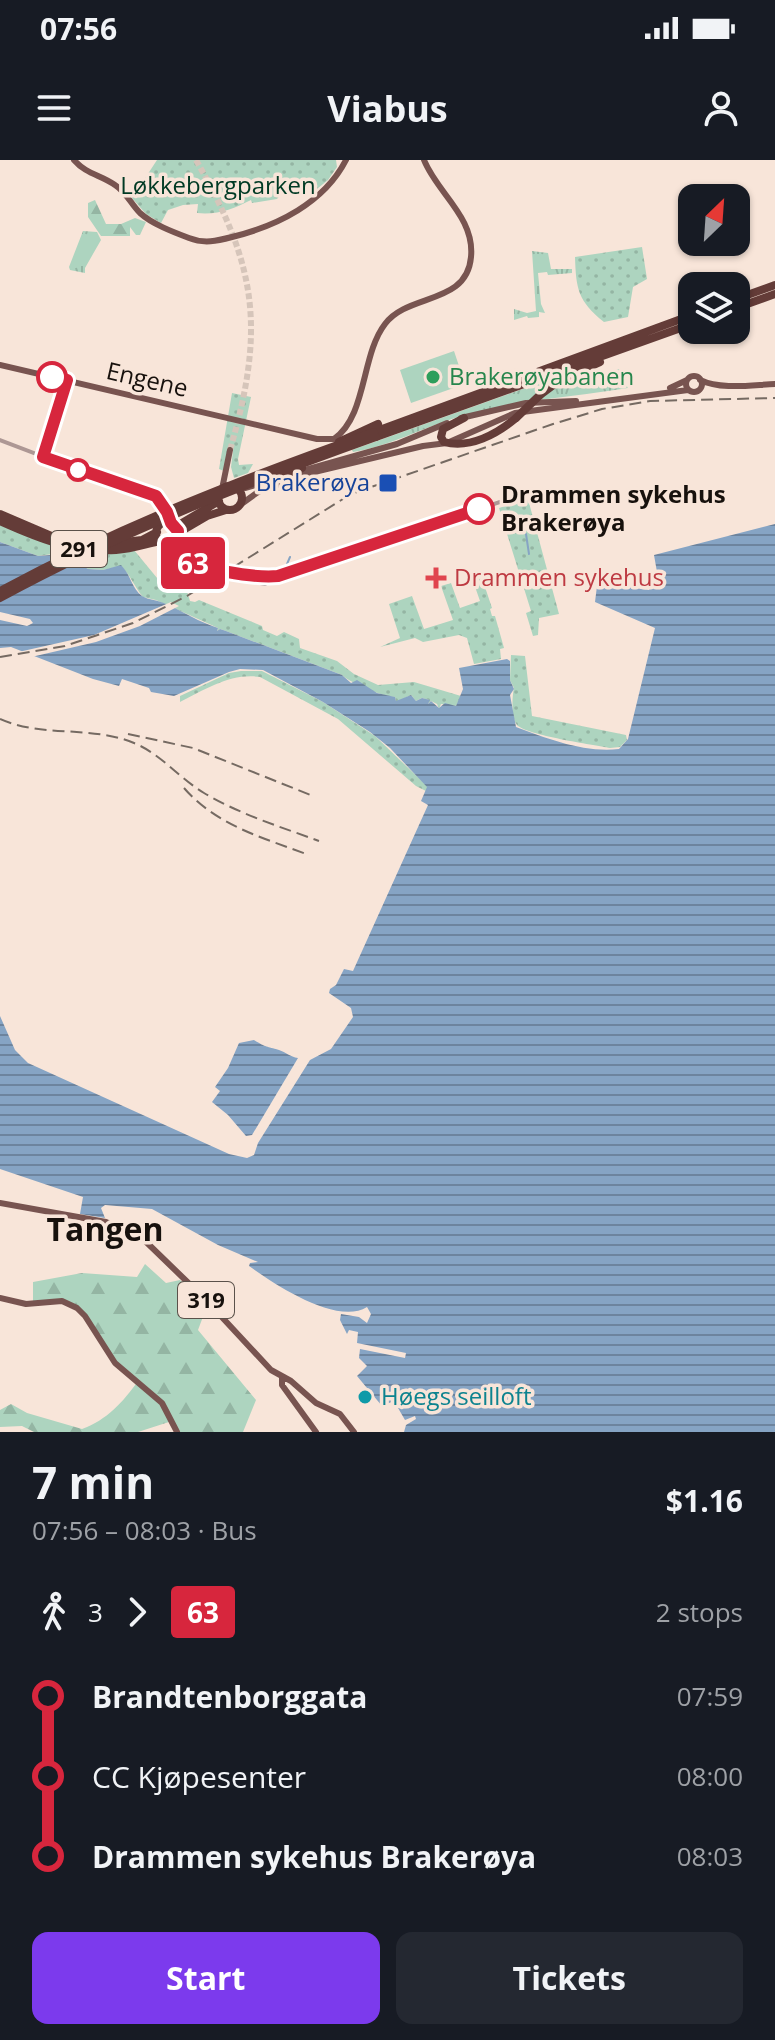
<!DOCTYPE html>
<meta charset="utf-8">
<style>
:root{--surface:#171b24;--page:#242831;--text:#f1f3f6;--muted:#9ea1a6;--accent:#7c3aed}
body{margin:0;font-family:"Open Sans",sans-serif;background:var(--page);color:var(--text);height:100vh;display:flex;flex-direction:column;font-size:30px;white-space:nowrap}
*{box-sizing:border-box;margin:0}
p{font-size:26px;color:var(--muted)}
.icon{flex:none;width:44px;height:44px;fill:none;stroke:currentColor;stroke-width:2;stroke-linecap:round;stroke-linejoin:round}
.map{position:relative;height:1272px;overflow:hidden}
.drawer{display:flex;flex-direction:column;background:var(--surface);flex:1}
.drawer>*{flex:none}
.badge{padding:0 16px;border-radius:6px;font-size:28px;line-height:52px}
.needle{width:52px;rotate:25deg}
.fabs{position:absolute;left:678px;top:24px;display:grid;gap:16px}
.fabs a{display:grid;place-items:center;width:72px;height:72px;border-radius:16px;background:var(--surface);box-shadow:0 2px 6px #0004;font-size:40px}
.map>.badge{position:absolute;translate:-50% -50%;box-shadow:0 0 0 4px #fff}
.legs{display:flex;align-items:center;gap:12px;height:88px;padding:0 32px;font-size:26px}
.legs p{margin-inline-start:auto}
.headline{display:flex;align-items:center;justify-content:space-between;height:136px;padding:0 32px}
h1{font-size:44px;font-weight:700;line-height:60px}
.action{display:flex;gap:16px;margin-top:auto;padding:16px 32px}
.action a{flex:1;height:92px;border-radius:16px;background:var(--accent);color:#fff;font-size:32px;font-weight:700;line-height:92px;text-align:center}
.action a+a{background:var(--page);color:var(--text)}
ul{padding:0 32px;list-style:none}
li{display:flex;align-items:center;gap:28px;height:80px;font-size:30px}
li i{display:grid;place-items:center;width:12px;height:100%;margin:0 10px;background:currentColor}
li i::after{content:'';width:20px;height:20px;margin:-10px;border:6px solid;border-radius:50%;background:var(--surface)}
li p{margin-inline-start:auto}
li:first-child i{background:linear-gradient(#0000 50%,currentColor 0)}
li:last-child i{background:linear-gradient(currentColor 50%,#0000 0)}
.status{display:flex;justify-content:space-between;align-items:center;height:56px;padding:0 40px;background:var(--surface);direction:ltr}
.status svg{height:22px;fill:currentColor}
header{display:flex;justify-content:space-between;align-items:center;height:104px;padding:0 32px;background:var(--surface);font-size:36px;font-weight:700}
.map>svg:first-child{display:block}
</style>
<div class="status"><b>07:56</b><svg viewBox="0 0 49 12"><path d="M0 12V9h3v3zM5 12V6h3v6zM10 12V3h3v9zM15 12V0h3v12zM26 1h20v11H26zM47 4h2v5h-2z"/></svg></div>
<header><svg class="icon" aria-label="menu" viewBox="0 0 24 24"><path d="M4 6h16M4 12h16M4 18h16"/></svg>Viabus<svg class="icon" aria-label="person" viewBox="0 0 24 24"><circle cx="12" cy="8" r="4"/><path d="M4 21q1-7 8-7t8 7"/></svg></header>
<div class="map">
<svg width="775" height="1272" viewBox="0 0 775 1272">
<defs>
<pattern id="grass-tufts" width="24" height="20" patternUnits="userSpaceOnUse" patternTransform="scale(2)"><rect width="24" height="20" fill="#add4bf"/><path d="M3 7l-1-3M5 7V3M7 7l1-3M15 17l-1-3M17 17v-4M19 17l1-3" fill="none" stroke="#94b5a3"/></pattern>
<pattern id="forest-firs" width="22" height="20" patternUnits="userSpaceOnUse" patternTransform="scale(2)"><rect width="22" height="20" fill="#add4bf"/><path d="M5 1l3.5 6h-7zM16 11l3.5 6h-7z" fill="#94b5a3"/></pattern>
<pattern id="park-dots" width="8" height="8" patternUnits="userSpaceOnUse" patternTransform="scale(2)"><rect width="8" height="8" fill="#add4bf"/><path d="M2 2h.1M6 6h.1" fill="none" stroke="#94b5a3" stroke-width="1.8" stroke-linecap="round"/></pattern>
<pattern id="water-rules" width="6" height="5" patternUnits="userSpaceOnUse" patternTransform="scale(2)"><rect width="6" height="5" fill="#86a4c4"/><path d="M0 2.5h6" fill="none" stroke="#6d849e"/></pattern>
</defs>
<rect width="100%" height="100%" fill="#f8e5d9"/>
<path fill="url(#grass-tufts)" d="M 83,71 L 97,72 L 101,80 L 85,108 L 85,113 L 70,110 L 69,107 Z
M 532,91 L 548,93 L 551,109 L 572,109 L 572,113 L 548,115 L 547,112 L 538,113 L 541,144 L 545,153 L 539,152 L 539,157 L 528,158 L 527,156 L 514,160 L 514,149 L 527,153 L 536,151 Z
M 619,209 L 622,210 L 634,227 C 575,237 516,240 458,257 C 422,268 390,286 353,292 L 352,290 L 570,212 C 588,223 601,216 619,209 Z"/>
<path fill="url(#forest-firs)" d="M 95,40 L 106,64 L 121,64 L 135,58 L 146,62 L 140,75 L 136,75 L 130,67 L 130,76 L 101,76 L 88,57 L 88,43 Z
M 145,1104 L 166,1123 L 180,1120 L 207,1146 L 198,1170 L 256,1240 L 243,1272 L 178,1272 L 167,1250 L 140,1223 L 160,1243 L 172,1261 L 138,1272 L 34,1272 L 22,1266 L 0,1267 L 0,1250 L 11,1244 L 27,1253 L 82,1269 C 107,1260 123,1242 138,1221 C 128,1213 117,1206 109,1196 C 82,1160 88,1135 33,1144 L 33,1122 L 82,1113 L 137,1117 Z"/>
<path fill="url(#park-dots)" d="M 157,0 L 336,0 L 337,7 L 328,20 L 312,33 L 298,26 L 290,30 L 285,36 L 282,33 L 277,39 L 252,43 L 251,40 C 233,49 218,55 197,53 L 198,44 L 183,45 L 168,50 L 161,63 L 146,54 L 132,38 Z
M 642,87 L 647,119 L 633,127 L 628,157 L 604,162 C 578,141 576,129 575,97 Z
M 232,233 L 251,237 L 238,299 L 239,305 L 253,304 L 248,313 L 234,318 L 231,307 L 233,291 L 228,289 L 224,311 L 219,309 Z
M 528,339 L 559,454 L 539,458 L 538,475 L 533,476 L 526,453 L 531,451 L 499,348 Z
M 0,364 L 134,390 L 162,424 L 171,428 L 186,428 L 190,441 L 195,442 L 199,440 L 262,466 L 263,470 L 277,476 L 284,472 L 299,479 L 300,488 L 337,501 L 354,514 L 378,525 L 414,522 L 461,536 L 456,546 L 441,544 L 439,549 L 437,544 L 431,541 L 428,544 L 429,540 L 422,538 L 416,541 L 411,535 L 396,542 L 395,537 C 381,536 352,524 342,515 L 226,471 L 220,469 L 217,471 L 218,468 L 156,440 L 143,437 C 134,426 131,416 121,406 L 103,410 L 88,409 L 60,393 L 38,396 L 0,382 Z
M 482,418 L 492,448 L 490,449 L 492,456 L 495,456 L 504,488 L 500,489 L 501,499 L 474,504 L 467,478 L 459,475 L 423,482 L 415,478 L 380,487 L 400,478 L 389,444 L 412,436 L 424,469 L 453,460 L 441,426 L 451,423 L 460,448 L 480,441 L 473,421 Z
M 511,495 L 525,496 L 532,556 L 626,575 L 627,580 L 620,587 L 610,588 C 594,585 526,575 517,565 C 511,558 512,536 514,528 L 510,520 Z
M 241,511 L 262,511 L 323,542 L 375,576 L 428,627 L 426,631 L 416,626 L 338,559 L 260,517 C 231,513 206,529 180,542 L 180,536 L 229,513 Z"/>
<path fill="#add4bf" d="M 454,191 L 465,224 L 411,243 L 400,210 Z"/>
<path fill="url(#water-rules)" d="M 775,364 L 775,1272 L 404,1272 L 406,1265 L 416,1259 L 415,1256 L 405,1260 L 394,1241 L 382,1246 L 357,1216 L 367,1206 L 359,1198 L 360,1189 L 405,1198 L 406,1193 L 357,1183 L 358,1172 L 349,1170 L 347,1174 L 340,1160 L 341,1154 L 359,1157 L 367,1163 L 371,1154 L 367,1147 C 337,1166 274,1124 249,1106 L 250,1103 L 258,1102 L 218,1085 L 152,1049 L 105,1045 L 101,1048 L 105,1058 L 80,1054 L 83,1037 L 0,1009 L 0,856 L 15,890 L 28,903 L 229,994 L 247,998 L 254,995 L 258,983 L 310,900 L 331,889 L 353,857 L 351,848 L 329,833 L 330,829 L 336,825 L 344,809 L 353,811 L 428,645 L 421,641 L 427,627 L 390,588 L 370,572 L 323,542 L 263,510 L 240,509 L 229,512 L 174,536 L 151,532 L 149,528 L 122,519 L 119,526 L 93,519 L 11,487 L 0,488 L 0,460 L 27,466 L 33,463 L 30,459 L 0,452 L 0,382 L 38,396 L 63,394 L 88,409 L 103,410 L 121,405 C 131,415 132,429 142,436 C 148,440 159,440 166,444 C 184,452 199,462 218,468 L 217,471 L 220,469 L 226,471 L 342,515 L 351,523 L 357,520 L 377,533 L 395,537 L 396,541 L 411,535 L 416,541 L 422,538 L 430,540 L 428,544 L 431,541 L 439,548 L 445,543 L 456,546 L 463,529 L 459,508 L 507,499 L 510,501 L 510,520 L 514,529 L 510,535 L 516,567 C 548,579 585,593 619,589 L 628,579 L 655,468 L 595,442 L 597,426 L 606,424 L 649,430 L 653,414 L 657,412 L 654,395 Z
M 254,880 C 267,888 266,886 279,890 C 286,892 290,897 298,898 L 252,975 L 246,976 L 228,955 L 212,942 L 220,931 L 215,927 L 228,908 L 239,883 Z"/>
<path fill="#f8e5d9" d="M 171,442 L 179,446 L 140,466 L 96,482 L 27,498 L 14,493 L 94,475 Z"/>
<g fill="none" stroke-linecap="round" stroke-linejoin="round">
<path stroke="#86a4c4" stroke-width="2" d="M 526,374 L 529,394
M 287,404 L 290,397"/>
<path stroke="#d6c5ba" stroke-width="6" stroke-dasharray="6 3" stroke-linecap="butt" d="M 196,0 C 258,108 265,170 230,290"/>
<path stroke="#ad9794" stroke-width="4" d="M 0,280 L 94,316 L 153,334 L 167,352
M 176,380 L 180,394 L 188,401 L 253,415 L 278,416 L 530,332
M 165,384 L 180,403 L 188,408 L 265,424 L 278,416"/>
<path stroke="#785450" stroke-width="6" d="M 74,0 C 86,14 101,15 115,25 C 126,32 131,44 140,53 C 152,64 173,72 189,78 C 204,84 217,81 232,77 C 277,66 324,43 346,0
M 0,205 L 317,279 L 334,279 C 367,256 361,195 385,164 C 408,133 467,145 471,97 C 475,57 437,33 424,0
M686 224a8 8 0 1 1 16 0a8 8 0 1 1-16 0Z
M 700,220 C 721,230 751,225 775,224
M 670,228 L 687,220
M 461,258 L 526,243 L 576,241
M 298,312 L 397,284 L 447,263
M 245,328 L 280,318
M 222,329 L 230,290
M 240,345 L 258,332 L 310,313 L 423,286 L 447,283 L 515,253 L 688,230
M 0,1043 L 106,1062 L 141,1077 L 206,1140 L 271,1210 L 291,1221 L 316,1243 L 340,1254 L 354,1272
M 0,1138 L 26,1144 L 62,1141 L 77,1148 L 85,1156 L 115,1203 L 162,1243 L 177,1272
M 282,1217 L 282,1225 L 316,1272"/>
<path stroke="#643c38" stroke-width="8" d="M 736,139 L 775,125
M 736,148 L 775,134
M 540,235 L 560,220 L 600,202
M 464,258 L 443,269 L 441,277 L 444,282 C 470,289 497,274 516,258
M 374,272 L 692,155
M 376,277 L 692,164
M 339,282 L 378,264
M 277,319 L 302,308
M218 338a12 12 0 1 1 24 0a12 12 0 1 1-24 0Z
M 0,354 L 56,378 L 94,384
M 0,361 C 38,378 74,393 116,390 C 131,389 146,384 160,381
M156 373a11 11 0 1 1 22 0a11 11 0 1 1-22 0Z
M 173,364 L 182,363 L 219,341
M 178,373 L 207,356 L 226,350
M 108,384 L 142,380 L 157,372"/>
<path stroke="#756a62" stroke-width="2" stroke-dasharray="12 6" stroke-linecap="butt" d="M 0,497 L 65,486 L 133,463 L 187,436 L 351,334 L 553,264 L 602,249 L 650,241 L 775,238
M 0,559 C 42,578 91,565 134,583 C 161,594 179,618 204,633 C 239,654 281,667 319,681
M 128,574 L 193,588 L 313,636
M 184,628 C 217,666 264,678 309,695"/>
<path stroke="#643c38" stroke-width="8" d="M 516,258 L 540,235
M 0,431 C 120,366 246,317 374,272
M 0,438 C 121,372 247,323 376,277"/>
</g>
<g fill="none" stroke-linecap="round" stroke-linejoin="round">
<defs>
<path id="line-1" d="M 52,217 L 67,220 L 43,297 L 156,336 L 167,352 L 171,363 L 178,371 C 177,380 174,386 181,394 C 193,410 258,418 278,416 L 479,349"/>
</defs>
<use href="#line-1" stroke="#fff" stroke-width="18"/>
<use href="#line-1" stroke="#d7263d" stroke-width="12"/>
</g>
<g fill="#fff" stroke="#d7263d" stroke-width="4">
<circle cx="52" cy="217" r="14"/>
<circle cx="78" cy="310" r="10"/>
<circle cx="479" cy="349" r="14"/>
</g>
<circle fill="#2e9e5b" stroke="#f8e5d9" stroke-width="3" cx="433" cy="217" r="8"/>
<rect fill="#1a4fb4" stroke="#f8e5d9" stroke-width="3" x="378" y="313" width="20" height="20" rx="4"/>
<path fill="#e0444e" stroke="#f8e5d9" stroke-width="3" d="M432 406h8v8h8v8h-8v8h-8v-8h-8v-8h8z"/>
<circle fill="#0f9aa8" stroke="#f8e5d9" stroke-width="3" cx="365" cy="1237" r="8"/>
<g text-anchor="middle" stroke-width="7" stroke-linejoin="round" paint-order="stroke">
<g fill="#f8e5d9" stroke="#5a514a" stroke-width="2">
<rect x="51" y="371" width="56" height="36" rx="6"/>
<rect x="178" y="1122" width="56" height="36" rx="6"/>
</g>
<g font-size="22" font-weight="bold" fill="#17110d">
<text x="79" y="397">291</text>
<text x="206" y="1148">319</text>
</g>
<g font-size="24" fill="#003a24" stroke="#f8e5d9">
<text x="218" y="34">Løkkebergparken</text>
</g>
<g font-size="24" fill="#27864d" stroke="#f8e5d9" text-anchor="start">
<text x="449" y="225">Brakerøyabanen</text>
</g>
<g font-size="24" fill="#17110d" stroke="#f8e5d9">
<text transform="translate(147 220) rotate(13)" y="8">Engene</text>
</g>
<g font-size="24" fill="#164399" stroke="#f8e5d9" text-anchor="end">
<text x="370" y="331">Brakerøya</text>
</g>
<g font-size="24" font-weight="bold" fill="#17110d" stroke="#f8e5d9" text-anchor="start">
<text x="501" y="343">Drammen sykehus<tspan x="501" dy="28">Brakerøya</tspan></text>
</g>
<g font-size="24" fill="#be3a42" stroke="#f8e5d9" text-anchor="start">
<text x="454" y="426">Drammen sykehus</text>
</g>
<g font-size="24" fill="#0d838f" stroke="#f8e5d9" text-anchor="start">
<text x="381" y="1245">Høegs seilloft</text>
</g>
<g font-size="32" font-weight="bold" fill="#17110d" stroke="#f8e5d9">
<text x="105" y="1081">Tangen</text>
</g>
</g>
</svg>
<div class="fabs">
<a><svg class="needle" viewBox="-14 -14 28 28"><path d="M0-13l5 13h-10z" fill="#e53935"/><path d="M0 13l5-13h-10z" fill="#9ea1a6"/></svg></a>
<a><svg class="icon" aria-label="layers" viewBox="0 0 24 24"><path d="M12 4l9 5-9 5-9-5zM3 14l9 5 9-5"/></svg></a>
</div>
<b class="badge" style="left:193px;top:403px;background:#d7263d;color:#fff">63</b>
</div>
<section class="drawer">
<div class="headline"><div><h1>7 min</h1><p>07:56 – 08:03 · Bus</p></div><b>$1.16</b></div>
<div class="legs"><svg class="icon" aria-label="walk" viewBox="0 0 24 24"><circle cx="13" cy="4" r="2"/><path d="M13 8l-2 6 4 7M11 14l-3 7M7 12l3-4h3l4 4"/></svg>3<svg class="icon" aria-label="forward" viewBox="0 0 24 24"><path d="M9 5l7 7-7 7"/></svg><b class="badge" style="background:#d7263d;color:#fff">63</b><p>2 stops</p></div>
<ul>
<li><i style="color:#d7263d"></i><b>Brandtenborggata</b><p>07:59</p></li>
<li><i style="color:#d7263d"></i><span>CC Kjøpesenter</span><p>08:00</p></li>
<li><i style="color:#d7263d"></i><b>Drammen sykehus Brakerøya</b><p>08:03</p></li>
</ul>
<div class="action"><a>Start</a><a>Tickets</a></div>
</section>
